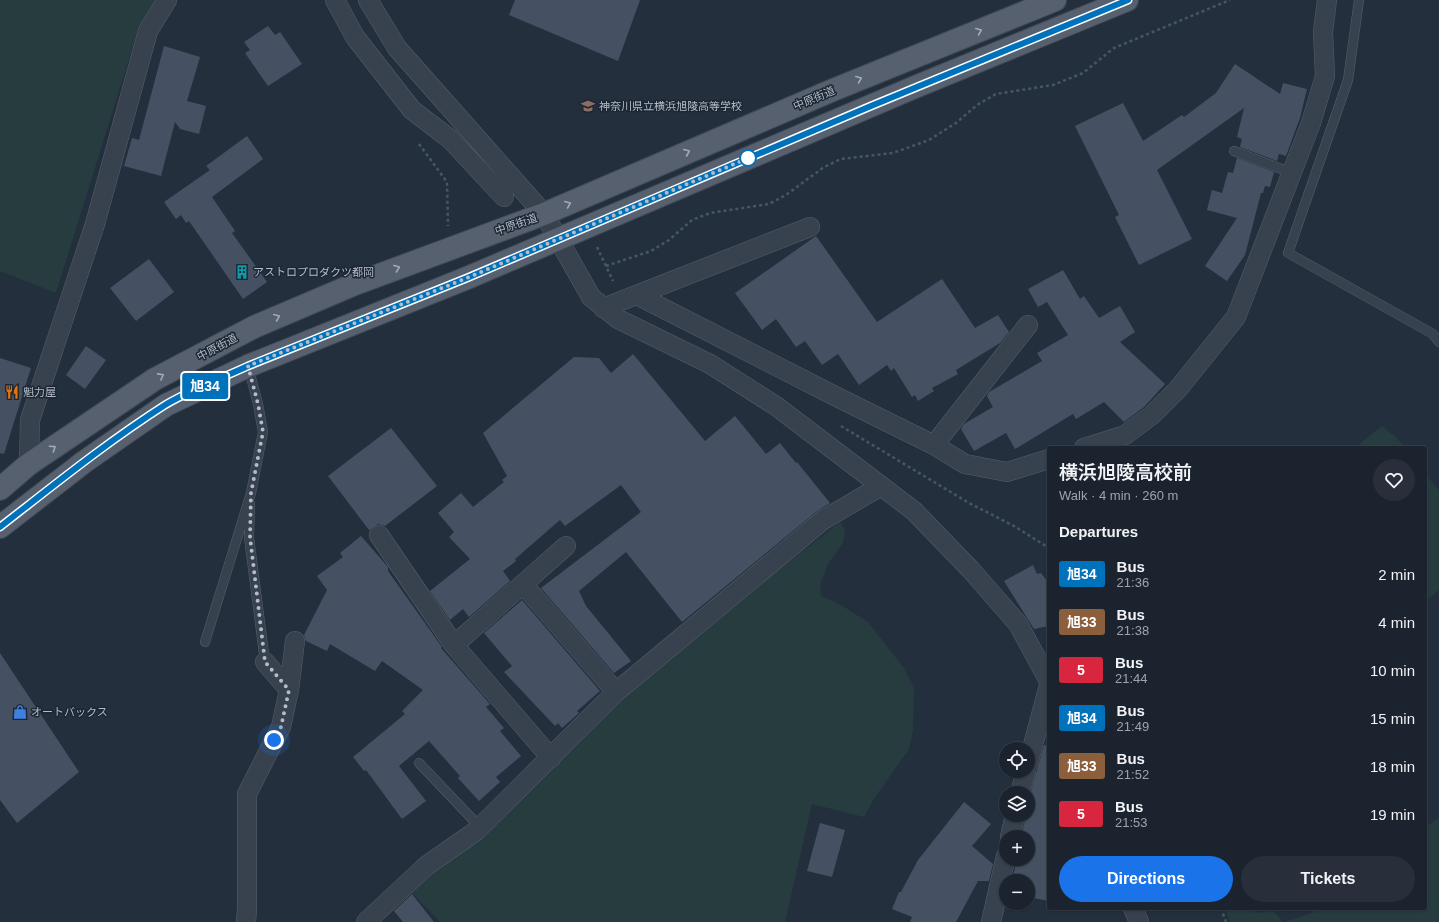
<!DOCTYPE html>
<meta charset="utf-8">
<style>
:root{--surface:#1b232e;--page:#282f3a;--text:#f1f3f6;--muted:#a0a4aa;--line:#39404a;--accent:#1a73e8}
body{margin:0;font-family:Arial,"Noto Sans JP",sans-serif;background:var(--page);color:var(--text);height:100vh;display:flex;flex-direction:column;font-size:15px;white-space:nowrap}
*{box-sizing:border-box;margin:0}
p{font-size:13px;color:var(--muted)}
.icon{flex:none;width:22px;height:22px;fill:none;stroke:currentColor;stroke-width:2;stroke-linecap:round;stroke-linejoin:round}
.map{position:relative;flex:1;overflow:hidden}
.panel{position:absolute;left:1047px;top:446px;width:380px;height:464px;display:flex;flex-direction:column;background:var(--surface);border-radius:4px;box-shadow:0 1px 3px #0004,0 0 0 1px var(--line)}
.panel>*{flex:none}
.badge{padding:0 8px;border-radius:3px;font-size:14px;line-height:26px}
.buttons{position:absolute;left:999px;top:742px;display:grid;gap:8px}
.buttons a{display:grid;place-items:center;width:36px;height:36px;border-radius:50%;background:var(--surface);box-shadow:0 1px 3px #0004,0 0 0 1px var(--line);font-size:20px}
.you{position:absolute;width:20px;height:20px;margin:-10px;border:3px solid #fff;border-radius:50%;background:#1a73e8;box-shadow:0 0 0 6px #1a73e833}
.map>.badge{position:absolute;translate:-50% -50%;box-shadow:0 0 0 2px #fff}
h2{padding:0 12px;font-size:15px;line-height:36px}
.round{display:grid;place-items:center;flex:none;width:42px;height:42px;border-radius:21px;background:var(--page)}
.overview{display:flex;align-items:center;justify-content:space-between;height:68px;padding:0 12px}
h1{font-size:19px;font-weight:600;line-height:30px}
.button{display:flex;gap:8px;margin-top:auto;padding:8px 12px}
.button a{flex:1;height:46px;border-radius:24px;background:var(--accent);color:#fff;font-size:16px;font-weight:600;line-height:46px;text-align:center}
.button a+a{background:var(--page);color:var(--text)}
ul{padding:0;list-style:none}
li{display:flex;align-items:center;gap:12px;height:48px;padding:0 12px}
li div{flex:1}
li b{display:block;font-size:15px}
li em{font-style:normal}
li .badge{min-width:44px;font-weight:700;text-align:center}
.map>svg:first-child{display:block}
</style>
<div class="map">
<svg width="1439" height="922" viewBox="0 0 1439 922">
<rect width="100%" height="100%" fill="#242f3e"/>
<path fill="#263c3f" d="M 0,0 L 157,0 L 139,27 L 56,293 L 0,271 Z
M 1382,426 L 1397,438 L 1405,448 L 1354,448 Z
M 1425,473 L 1439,491 L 1439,590 L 1425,601 Z
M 840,522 L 845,530 L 843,543 L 828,564 L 820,585 L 821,596 L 841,605 L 868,622 L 904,668 L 914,688 L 913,731 L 909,749 L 875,797 L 864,817 L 812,804 L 785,922 L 440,922 L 409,890 L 618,694 Z
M 1439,818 L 1439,922 L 1284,922 L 1312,913 L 1316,908 L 1425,908 L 1425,827 Z
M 1225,908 L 1253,908 L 1255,913 L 1273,911 L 1283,922 L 1230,922 Z"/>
<path fill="#455162" d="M 515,0 L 640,0 L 618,61 L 509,15 Z
M 268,26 L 275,35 L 280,32 L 302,64 L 268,86 L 245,53 L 250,50 L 244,42 Z
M 164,46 L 200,57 L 187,101 L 206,106 L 199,134 L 180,129 L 175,122 L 161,176 L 124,166 L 132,138 L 139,140 Z
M 1235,64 L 1280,94 L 1283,83 L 1307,89 L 1300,118 L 1286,156 L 1279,154 L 1277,161 L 1240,147 L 1242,139 L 1237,137 L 1244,108 L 1157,170 L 1192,239 L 1139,265 L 1115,217 L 1119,215 L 1075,126 L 1123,103 L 1143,141 L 1182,115 L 1184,117 L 1216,93 Z
M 247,136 L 263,159 L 212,197 L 235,231 L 232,233 L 267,282 L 243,299 L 189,221 L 186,223 L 181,215 L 176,219 L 164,202 L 210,170 L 206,166 Z
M 1237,158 L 1274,172 L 1270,187 L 1265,186 L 1263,193 L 1261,193 L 1245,255 L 1227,281 L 1205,266 L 1237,218 L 1207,210 L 1212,190 L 1222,193 L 1228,172 L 1233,173 Z
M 816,236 L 877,322 L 942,279 L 975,328 L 998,315 L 1009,332 L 1000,343 L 956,370 L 958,374 L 932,388 L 934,391 L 918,401 L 915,395 L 912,397 L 894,368 L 891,371 L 887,365 L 859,385 L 838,354 L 822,365 L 805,341 L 796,347 L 776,319 L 762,330 L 735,293 Z
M 149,259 L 174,292 L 136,321 L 110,288 Z
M 1063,270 L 1080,299 L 1084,296 L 1099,318 L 1120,306 L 1135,332 L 1120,342 L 1165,384 L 1144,407 L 1124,422 L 1104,402 L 1076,419 L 1073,414 L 1015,449 L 1006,433 L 974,451 L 961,429 L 964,424 L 993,407 L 987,396 L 989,392 L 1042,361 L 1037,353 L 1068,335 L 1047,302 L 1038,307 L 1028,289 Z
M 86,346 L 106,360 L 85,389 L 66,375 Z
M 633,354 L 705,441 L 735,416 L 766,454 L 780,443 L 796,463 L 797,462 L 830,503 L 816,512 L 682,622 L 626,552 L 579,591 L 586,606 L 631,661 L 614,673 L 541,588 L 641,512 L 621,485 L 565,526 L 560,520 L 515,559 L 516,561 L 503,571 L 510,581 L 469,617 L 463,609 L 450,620 L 430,591 L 470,559 L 449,537 L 454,532 L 438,513 L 461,493 L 473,507 L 504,482 L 502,480 L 507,476 L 483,433 L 574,357 L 599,358 L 611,373 Z
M 0,358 L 31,368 L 4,454 L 0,453 Z
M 391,428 L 437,486 L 385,526 L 378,524 L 369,530 L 328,476 Z
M 361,536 L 388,567 L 388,571 L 442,647 L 441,648 L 490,704 L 486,707 L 504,728 L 500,731 L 521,756 L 496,777 L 500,782 L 479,801 L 458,778 L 460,776 L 429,741 L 399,766 L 426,801 L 402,819 L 366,770 L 364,771 L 353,757 L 405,714 L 402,711 L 423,690 L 382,661 L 375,671 L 330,644 L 327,651 L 306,641 L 304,635 L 327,590 L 317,576 L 343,557 L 340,553 Z
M 1033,565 L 1037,574 L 1041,573 L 1049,584 L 1049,626 L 1034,629 L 1004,581 Z
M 522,600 L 600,691 L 577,711 L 579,713 L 562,728 L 558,723 L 555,726 L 504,672 L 512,666 L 484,633 Z
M 0,653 L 79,772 L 17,823 L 0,800 Z
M 1044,745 L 1049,746 L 1049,901 L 1028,897 L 1028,881 L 1012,881 L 1017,859 L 1028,859 L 1028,837 L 1021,837 L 1026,815 L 1028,815 L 1029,799 Z
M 964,802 L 991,824 L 972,846 L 993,864 L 989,881 L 978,881 L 956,922 L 910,922 L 912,917 L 892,909 L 899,892 L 901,892 L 918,860 Z
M 820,823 L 845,830 L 832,877 L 807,871 Z
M 412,894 L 434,922 L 403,922 L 394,911 Z"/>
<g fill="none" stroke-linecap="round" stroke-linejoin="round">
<defs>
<path id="lane" d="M 1359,0 L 1348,80 L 1288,253 L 1433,334 L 1439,342
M 1234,151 L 1292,173
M 250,504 L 249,537 L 265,662
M 205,642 L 251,493 L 263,432 L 258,404 L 248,366
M 419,763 L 480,827"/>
<path id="street" d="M 335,0 L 355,37 L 412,110 L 450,139 L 504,197
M 368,0 L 397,48 L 544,214 L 591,297 L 618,319 L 710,364 L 776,406 L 914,511 L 971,570 L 1018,624 L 1049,681
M 637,295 L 837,397 L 934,445 L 1028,325
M 603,308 L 810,227
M 934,445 L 965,464 L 1007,472 L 1049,459
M 1084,448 L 1125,435 L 1152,415 L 1178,389 L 1236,317 L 1311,123 L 1325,76 L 1323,32 L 1327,0
M 29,464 L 30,420 L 95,224 L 148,31 L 167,0
M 379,535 L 454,645 L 551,758
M 523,584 L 616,692
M 454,645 L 566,546
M 265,662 L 289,690
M 1028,764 L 1049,685
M 1020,793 L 1026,771
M 1010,837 L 1015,815
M 1133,908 L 1139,922
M 246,922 L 247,909 L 247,794 L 281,727 L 289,690 L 295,641
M 366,922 L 426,866 L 476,831 L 616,692 L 823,520 L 881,486
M 991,922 L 1006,856"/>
<path id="primary" d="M 0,489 L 29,464 L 155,379 L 254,327 L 355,284 L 544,214 L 833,90 L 1055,0
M 0,527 L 84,462 L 166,405 L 248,366 L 467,278 L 915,87 L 1127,0"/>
</defs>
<use href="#lane" stroke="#565f6c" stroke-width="10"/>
<use href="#street" stroke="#565f6c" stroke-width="20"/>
<use href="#primary" stroke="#414a57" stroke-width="24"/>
<path stroke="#44595c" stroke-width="2.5" stroke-dasharray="3 3" stroke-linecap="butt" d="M 419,144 L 447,182 L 448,226
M 597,247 L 613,281
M 606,266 L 651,251 L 669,240 L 692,220 L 710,213 L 769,204 L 786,195 L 824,167 L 841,159 L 893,153 L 929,140 L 956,123 L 977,105 L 996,94 L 1053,85 L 1083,73 L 1114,48 L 1230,0
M 841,426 L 969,503 L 1014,526 L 1049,548
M 1221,908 L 1226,922"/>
<use href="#lane" stroke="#38414e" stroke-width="9"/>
<use href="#street" stroke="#38414e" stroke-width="19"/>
<use href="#primary" stroke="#56606e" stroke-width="22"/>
</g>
<defs><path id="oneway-chevron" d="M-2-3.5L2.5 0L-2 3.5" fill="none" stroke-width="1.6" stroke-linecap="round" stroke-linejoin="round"/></defs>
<g stroke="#a1aab7">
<use href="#oneway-chevron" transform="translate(979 31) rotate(-22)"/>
<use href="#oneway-chevron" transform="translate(859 79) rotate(-22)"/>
<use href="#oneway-chevron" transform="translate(687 152) rotate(-23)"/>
<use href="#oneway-chevron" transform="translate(568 204) rotate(-23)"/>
<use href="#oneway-chevron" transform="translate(397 268) rotate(-21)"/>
<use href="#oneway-chevron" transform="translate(277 317) rotate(-23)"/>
<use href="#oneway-chevron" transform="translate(161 376) rotate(-28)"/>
<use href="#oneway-chevron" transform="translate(53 448) rotate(-34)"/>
</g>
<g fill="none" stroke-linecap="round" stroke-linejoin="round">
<defs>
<path id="line" d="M 0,527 C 54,485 107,442 165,405 C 188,391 222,378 248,366 L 467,278 L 871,106 L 1128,0"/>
</defs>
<use href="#line" stroke="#fff" stroke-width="9"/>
<use href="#line" stroke="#0072bc" stroke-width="6"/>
<path stroke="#b4bcc9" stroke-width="4" stroke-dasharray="0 7.2" d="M 274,740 L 281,727 L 289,690 L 265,662 L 250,537 L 251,493 L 263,432 L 258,404 L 248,366 L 467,278 L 753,156 L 748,158"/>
</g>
<defs>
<symbol id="school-bare" viewBox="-9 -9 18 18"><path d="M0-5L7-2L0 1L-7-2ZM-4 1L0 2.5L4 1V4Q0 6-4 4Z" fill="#8d6e63" stroke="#1d2633" stroke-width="2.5" paint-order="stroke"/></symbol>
<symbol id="building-bare" viewBox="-9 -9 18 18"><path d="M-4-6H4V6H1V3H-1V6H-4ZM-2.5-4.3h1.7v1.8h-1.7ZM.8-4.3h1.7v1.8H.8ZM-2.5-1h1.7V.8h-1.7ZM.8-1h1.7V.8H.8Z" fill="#0f9aa8" stroke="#1d2633" stroke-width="2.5" paint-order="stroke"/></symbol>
<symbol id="restaurant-bare" viewBox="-9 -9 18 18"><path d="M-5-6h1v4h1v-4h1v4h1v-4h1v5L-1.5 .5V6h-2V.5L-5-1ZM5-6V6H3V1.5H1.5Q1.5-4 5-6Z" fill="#e8710a" stroke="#1d2633" stroke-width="2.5" paint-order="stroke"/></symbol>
<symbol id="shop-bare" viewBox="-9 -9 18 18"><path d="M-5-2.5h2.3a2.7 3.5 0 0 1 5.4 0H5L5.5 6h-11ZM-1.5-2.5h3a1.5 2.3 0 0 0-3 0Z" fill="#3f7fe0" stroke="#1d2633" stroke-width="2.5" paint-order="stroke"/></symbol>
</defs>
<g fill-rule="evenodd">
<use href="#school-bare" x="578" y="96" width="20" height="20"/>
<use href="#building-bare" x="232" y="262" width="20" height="20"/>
<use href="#restaurant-bare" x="2" y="382" width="20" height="20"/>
<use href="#shop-bare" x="10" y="702" width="20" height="20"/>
</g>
<circle fill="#fff" stroke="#0072bc" stroke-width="2" cx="748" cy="158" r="8"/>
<g text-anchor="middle" stroke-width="3" stroke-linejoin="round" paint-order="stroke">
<g font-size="11" fill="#b4bcc9" stroke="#1d2633">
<text transform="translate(814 98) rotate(-23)" y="4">中原街道</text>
<text transform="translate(516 224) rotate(-19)" y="4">中原街道</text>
<text transform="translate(217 347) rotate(-28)" y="4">中原街道</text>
</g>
<g font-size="11" fill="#b4bcc9" stroke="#1d2633" text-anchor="start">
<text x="599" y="110">神奈川県立横浜旭陵高等学校</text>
<text x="253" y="276">アストロプロダクツ都岡</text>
<text x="23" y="396">魁力屋</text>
<text x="31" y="716">オートバックス</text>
</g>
</g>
</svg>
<div class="buttons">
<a><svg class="icon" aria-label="locate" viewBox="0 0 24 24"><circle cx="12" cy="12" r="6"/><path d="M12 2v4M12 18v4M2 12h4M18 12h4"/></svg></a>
<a><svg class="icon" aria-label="layers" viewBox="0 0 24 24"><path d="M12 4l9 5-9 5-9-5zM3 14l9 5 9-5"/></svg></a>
<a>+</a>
<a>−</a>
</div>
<div class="you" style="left:274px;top:740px"></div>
<b class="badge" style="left:205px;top:386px;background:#0072bc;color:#fff">旭34</b>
<section class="panel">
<div class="overview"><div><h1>横浜旭陵高校前</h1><p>Walk · 4 min · 260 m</p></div><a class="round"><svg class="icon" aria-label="heart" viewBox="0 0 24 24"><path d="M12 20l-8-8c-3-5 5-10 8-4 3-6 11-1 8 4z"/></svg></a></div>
<h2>Departures</h2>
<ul>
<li><span class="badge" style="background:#0072bc;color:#fff">旭34</span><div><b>Bus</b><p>21:36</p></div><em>2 min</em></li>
<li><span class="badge" style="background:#8b5e3c;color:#fff">旭33</span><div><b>Bus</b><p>21:38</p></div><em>4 min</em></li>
<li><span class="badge" style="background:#d7263d;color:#fff">5</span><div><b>Bus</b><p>21:44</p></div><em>10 min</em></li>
<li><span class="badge" style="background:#0072bc;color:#fff">旭34</span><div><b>Bus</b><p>21:49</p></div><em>15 min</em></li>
<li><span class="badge" style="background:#8b5e3c;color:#fff">旭33</span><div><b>Bus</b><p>21:52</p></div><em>18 min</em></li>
<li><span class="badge" style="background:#d7263d;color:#fff">5</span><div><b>Bus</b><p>21:53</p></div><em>19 min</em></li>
</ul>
<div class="button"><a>Directions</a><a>Tickets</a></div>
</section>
</div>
